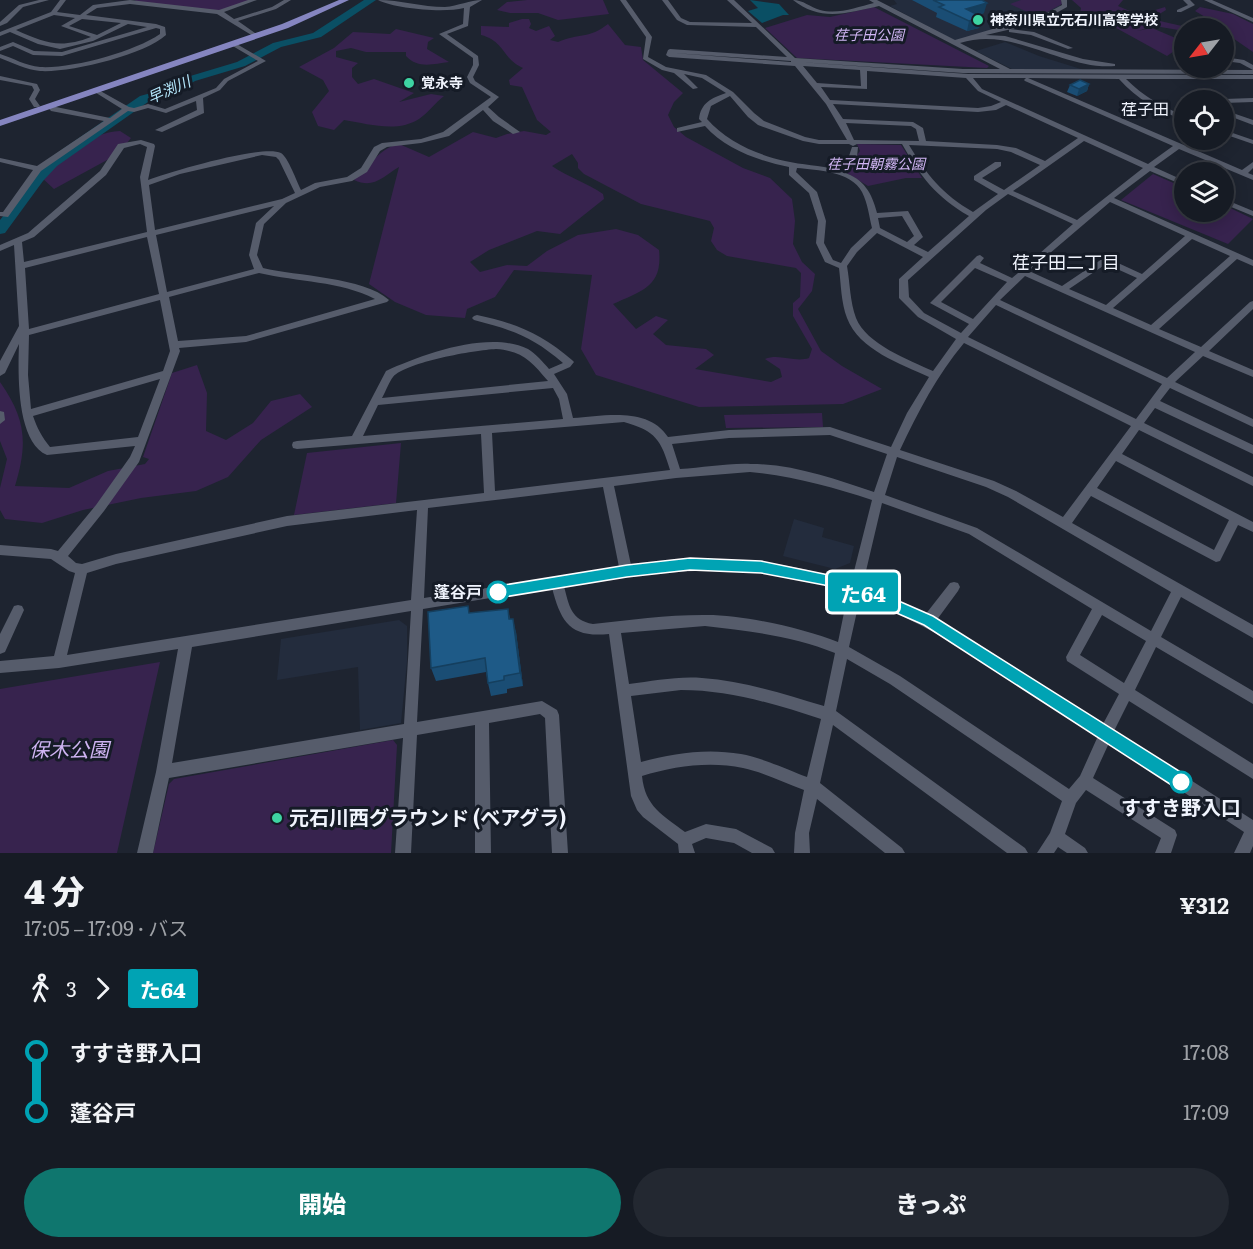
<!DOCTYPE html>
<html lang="ja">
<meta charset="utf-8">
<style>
:root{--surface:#161b24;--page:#232831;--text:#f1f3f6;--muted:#9ea1a6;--line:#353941;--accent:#0f766e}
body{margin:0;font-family:Literata,"Noto Sans JP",serif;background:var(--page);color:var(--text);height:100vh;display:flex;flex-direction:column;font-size:22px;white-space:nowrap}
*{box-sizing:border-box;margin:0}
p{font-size:20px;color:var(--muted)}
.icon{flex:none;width:33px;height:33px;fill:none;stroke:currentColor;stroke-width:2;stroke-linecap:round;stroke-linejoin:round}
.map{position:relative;height:853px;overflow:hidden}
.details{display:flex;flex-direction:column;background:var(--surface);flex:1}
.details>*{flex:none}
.badge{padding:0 12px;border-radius:4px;font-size:21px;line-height:39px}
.needle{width:39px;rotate:239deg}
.controls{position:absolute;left:1174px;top:18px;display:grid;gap:12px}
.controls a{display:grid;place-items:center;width:60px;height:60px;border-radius:50%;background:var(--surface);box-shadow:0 3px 15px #0003,0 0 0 2px var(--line);font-size:30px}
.map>.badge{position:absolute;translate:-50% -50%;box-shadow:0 0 0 3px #fff}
.legs{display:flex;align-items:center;gap:9px;height:66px;padding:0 24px;font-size:20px}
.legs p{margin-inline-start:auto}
.summary{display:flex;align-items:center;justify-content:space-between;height:102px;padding:0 24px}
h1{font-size:33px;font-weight:800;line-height:45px}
.primary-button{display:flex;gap:12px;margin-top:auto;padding:12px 24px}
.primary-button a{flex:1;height:69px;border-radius:36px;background:var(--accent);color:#fff;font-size:24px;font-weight:800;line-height:69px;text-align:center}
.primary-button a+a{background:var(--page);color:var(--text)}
ul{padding:0 24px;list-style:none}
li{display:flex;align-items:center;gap:21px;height:60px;font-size:22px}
li i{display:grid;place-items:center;width:9px;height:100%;margin:0 8px;background:currentColor}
li i::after{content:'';width:15px;height:15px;margin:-8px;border:4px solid;border-radius:50%;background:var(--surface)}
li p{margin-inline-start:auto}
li:first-child i{background:linear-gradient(#0000 50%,currentColor 0)}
li:last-child i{background:linear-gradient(currentColor 50%,#0000 0)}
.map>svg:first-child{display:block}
</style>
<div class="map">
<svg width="1253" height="853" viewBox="0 0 1253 853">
<rect width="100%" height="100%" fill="#1e2430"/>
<path fill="#232c3d" d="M 894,0 L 1060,0 L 1060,7 L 1035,22 L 955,41 L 890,6 L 897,4 Z
M 1005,42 L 1039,56 L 1084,70 L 1014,70 L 976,51 Z
M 794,519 L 824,528 L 822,537 L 854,546 L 850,563 L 835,569 L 783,556 Z
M 399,620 L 407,626 L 407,661 L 401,723 L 360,730 L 358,667 L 277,680 L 281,639 Z"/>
<path fill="#37234e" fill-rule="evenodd" d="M 136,0 L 252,0 L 219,11 L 133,2 Z
M 527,0 L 603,0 L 609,14 L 558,20 L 538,13 L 510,13 L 497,10 L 507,2 Z
M 1021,0 L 1061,0 L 1062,4 L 1038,17 L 1010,4 Z
M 1072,0 L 1123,0 L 1118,6 L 1139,15 L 1165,7 L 1166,10 L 1151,19 L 1182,26 L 1184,31 L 1155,26 L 1137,31 L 1152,28 L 1185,42 L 1185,50 L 1180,47 L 1167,56 L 1109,24 L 1080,14 L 1081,8 Z
M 874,7 L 989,66 L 987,68 L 797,58 L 765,28 L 807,15 L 830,17 Z
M 1200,7 L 1233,14 L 1253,24 L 1253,52 L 1224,32 L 1224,28 L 1195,11 Z
M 522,19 L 529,19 L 531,24 L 529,28 L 536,31 L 549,26 L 555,36 L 550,40 L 558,42 C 579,33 589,39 608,24 L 625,45 L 641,47 L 643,60 L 683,93 L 674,102 L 668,115 L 674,127 L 686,137 L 743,168 L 770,178 L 792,199 L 795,221 L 793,244 L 802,262 L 815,274 L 812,291 L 798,309 L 821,351 L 842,366 L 882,389 L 843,404 L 699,407 L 596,375 L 581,349 L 592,275 L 514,270 L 495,297 L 467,309 L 465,318 L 426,315 L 395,302 L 369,284 L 399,167 C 382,177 374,189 354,180 C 369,166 380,148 399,144 L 429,157 L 473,132 L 496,138 L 507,134 L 524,131 L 546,135 L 551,132 L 537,120 L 522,87 L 510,85 L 509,80 L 523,68 C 503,60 505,41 481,35 L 481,26 L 509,27 L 509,23 ZM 572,154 L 578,163 L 578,168 L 584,174 L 641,204 L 710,221 L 714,228 L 711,241 L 717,250 L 727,256 L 796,268 L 801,273 L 800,297 L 793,303 L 793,316 L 812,349 L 809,358 C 795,363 779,353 765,359 L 780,369 L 782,377 L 771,382 L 695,369 L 714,355 L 706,349 L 666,345 L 653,334 L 668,320 L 656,316 L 636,329 L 613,304 C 641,291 663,287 659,250 L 638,235 L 616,229 L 578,235 L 547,251 L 527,266 L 507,265 L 480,272 L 470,262 L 489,250 L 537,231 L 560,234 L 604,199 L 603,194 C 587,183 568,177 552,166 Z
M 396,29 L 434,38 L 428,42 L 427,49 L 449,62 C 433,64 418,69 406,56 L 406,52 L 366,52 L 351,48 L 336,51 L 336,57 L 358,63 L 352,68 L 352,77 L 358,84 L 374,79 L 414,93 L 399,102 L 431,94 L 444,96 C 435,103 429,112 419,119 C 397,133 369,124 344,120 L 334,130 L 318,126 L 312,112 L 329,91 L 323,80 L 299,67 L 334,48 L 353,32 L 390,34 Z
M 120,131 L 131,138 L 118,154 L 54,189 L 41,177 C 64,157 89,132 120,131 Z
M 857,144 L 901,145 L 922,178 L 906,178 L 868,186 L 845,172 L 860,151 Z
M 1153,174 L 1185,188 L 1185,212 L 1224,212 L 1224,205 L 1253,219 L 1228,244 L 1121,200 Z
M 197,365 L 207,393 L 206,431 L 226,440 L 253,423 L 271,401 L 300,394 L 312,407 L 261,440 L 228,477 L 196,491 L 141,498 L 83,510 L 42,523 L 5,519 L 0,510 L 0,488 L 7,459 L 0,441 L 0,382 C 26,419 28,443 15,486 L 69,488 L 108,471 L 145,464 L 149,459 L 143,457 L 172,373 Z
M 822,413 L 823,427 L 726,428 L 724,415 Z
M 401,443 L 396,503 L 294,515 L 307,453 Z
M 160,662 L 117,853 L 0,853 L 0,689 Z
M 393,740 L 397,745 L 391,853 L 153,853 L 169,784 L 174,779 Z"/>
<path fill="#0a4f64" d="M 750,0 L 779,4 L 789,15 L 783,15 L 762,23 L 748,11 L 758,8 Z"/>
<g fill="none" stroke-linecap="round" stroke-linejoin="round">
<path fill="#0a4f64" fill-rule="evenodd" d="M 364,0 L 376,0 L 321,37 L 281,47 L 245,66 L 195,81 L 170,96 L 148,102 L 57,166 L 43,181 L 5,233 L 0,234 L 0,220 L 47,160 L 140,96 L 162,90 L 187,77 L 237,62 L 273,43 L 313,33 Z"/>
<path fill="#565c6b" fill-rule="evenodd" d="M 39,0 L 49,0 L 23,7 L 7,23 L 0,26 L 0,22 L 19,5 Z
M 60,0 L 66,0 L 57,12 L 80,15 L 93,5 L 130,0 L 219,10 L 248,0 L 257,0 L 224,12 L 234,19 L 272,7 L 284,0 L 291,0 L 276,9 L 238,21 L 255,33 L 256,34 L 253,36 L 217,14 L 130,4 L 97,8 L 86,15 L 156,24 L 165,27 L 166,35 C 144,55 70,73 40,71 C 27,70 13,63 0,58 L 0,54 C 13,58 26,66 40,67 C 71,69 134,52 160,34 L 160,29 L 156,28 L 62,56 L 33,55 L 13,46 L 0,51 L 0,47 L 13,42 L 34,51 L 62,52 L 147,27 L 128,24 L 93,41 L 60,49 L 38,44 L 10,32 L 0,36 L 0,32 L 51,12 ZM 54,15 L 75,18 L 61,26 L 91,37 C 60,49 45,43 16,30 ZM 82,19 L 121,23 L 97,35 L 69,26 Z
M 378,0 C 400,0 422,7 445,7 C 458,6 470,0 482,0 L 470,7 L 468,26 L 447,34 L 478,56 L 479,65 L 473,77 L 475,81 L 499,97 L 488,107 L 499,117 L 520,132 L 513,134 L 493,121 L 483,110 L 449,136 L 421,143 L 387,147 L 380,151 L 367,172 L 352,181 L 320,187 L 286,203 L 264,224 L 257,255 L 263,268 C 296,276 364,277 389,300 L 387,302 L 246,342 L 179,348 L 180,351 L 139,462 L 104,511 L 68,556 L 76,563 L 82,564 L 116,554 L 287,516 L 484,493 L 481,434 L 297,449 L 293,448 L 292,445 L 293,442 L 297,441 L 352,436 L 386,371 C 423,354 489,330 528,349 C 536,354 543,362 549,369 L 563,363 C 532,336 512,330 474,320 L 472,318 L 474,316 L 477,315 C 516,323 542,334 572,360 L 574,362 L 570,367 L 554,374 L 567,394 L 573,418 C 603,416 648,406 668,437 L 729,430 L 830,427 L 891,447 L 907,413 L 929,377 C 901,364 859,350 847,318 C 841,303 841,284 839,268 L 825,262 L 816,243 L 818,221 L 809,193 L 789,175 L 789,167 C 759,161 725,149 705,126 L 677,132 L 677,128 L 702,122 L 699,119 C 701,103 711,98 726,93 L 702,78 L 684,74 L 698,88 L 693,89 L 674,73 L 662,70 L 643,59 L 646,37 L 620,0 L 626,0 L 652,37 L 648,57 L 666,67 L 706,75 L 733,92 L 754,113 L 764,121 L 805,137 L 819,140 L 847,140 L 826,104 L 795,66 L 669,57 L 666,55 L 668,50 L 670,49 L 787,57 L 756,27 L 687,25 L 677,20 L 662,0 L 668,0 L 681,18 L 690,22 L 752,23 L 727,0 L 734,0 L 795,58 L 963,69 L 1000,69 L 879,6 C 848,13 820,22 793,0 C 803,0 810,7 820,10 C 838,15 857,7 874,3 L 869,0 L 877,0 L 955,40 L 996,28 L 1034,20 L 1062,5 L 1061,0 L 1067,0 L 1067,7 L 1038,23 L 986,35 L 1005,36 L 1083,59 L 1115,64 L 1115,66 C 1062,70 1014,26 960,43 L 1010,69 L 1253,70 L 1240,63 L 1224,61 L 1224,57 L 1244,60 L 1253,65 L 1253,74 L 963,73 L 799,62 L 968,74 L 1253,75 L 1253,79 L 1126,79 C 1143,96 1162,107 1185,116 L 1185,120 C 1159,112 1137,99 1119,79 L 1028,78 L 1242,170 L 1253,162 L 1253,168 L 1248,173 L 1253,175 L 1253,180 L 1179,149 L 1154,167 L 1185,181 L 1185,186 L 1150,171 L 1114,198 L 1253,260 L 1253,266 L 1237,259 L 1159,329 L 1201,347 L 1250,302 L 1253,301 L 1253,309 L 1209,351 L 1253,370 L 1253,377 L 1203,356 L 1175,382 L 1253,419 L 1253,427 L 1170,388 L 1160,401 L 1253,445 L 1253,454 L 1155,408 L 1144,423 L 1253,477 L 1253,486 L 1139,430 L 1122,454 L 1253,522 L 1253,532 L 1238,525 L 1220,561 L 1216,562 L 1091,496 L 1072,523 L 1253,625 L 1253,638 L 1181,597 L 1161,637 L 1253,691 L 1253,704 L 1156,647 L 1135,690 L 1253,764 L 1253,779 L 1129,701 L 1114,731 L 1253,820 L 1253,846 L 1250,853 L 1234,853 L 1244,832 L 1109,743 L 1093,778 L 1175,830 L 1177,835 L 1171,853 L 1155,853 L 1161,838 L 1086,790 L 1076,803 L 1065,834 L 1085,848 L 1088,853 L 1067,853 L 1058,847 L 1054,853 L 1037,853 L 1050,833 L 1062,801 L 890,684 L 847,659 L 836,711 L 1025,848 L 1028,853 L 1007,853 L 833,725 L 820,783 L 902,848 L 905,853 L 885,853 L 817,799 L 809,833 L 810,853 L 794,853 L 795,833 L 804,790 C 784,783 763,772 743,768 C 710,761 674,766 642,776 C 645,807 663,815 685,832 L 706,824 L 736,829 L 772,848 L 775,853 L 752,853 L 734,843 L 706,838 L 692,844 L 695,853 L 679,853 L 678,844 L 643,817 L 637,810 L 631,796 L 609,634 C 570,638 561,622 552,588 L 423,609 L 417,722 L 542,701 L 557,710 L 559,715 L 568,853 L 552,853 L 545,718 L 540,714 L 489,723 L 491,853 L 475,853 L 475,725 L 417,735 L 411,853 L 395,853 L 403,738 L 169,778 L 153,853 L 137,853 L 156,772 L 178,649 L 59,668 L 0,673 L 0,661 L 54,656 L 75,573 L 69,571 L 51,559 L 0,555 L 0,545 L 51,549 L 58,551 L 96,505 L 130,457 L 135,446 L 47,455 C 16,442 18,372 19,344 L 5,373 L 0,376 L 0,361 L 19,326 L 14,245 L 0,251 L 0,245 L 28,233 L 100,171 L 118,144 L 141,140 L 154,144 L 155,146 L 148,180 C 170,172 262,144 281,153 C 288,157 297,182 301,190 L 315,183 L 347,177 L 361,168 L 374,147 L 382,143 L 421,139 L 443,132 L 491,97 L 470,83 L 467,77 L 473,65 L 473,58 L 439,34 L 463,24 L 464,8 C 444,13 396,9 378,0 ZM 673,53 L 791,61 L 791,62 ZM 803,66 L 860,70 L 861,86 L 817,83 ZM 867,71 L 966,78 L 978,91 L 1001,102 L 991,106 L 978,108 L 830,100 L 821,87 L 867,89 ZM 973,78 L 1026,78 L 1024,80 L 1025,81 L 1173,146 L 1148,164 L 982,89 ZM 730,96 L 748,117 L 758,125 L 803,141 L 819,144 L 849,144 L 853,146 L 857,144 L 902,144 C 920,176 936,197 969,216 L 928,252 L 914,245 L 923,237 L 908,211 L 877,213 C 872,193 864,179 843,172 L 857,157 L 858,147 L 852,147 L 849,156 L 837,170 C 820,165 802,165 785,161 C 757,155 726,141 707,119 L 711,106 ZM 833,104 L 978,112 L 996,110 L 1006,105 L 1078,138 L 1045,161 L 1016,148 L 997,145 L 926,141 L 923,128 L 913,122 L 843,119 ZM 846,123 L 911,126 L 916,129 L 919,141 L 854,140 ZM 1084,141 L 1143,168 L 1077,220 L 1013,191 ZM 140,144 L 147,147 L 140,177 L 147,232 L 24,262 L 22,242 L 34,237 L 106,175 L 124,148 ZM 909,145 L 997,149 L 1011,152 L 1040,165 L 1004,190 L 982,178 L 1001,166 L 1001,162 L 995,162 L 974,176 L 974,180 L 998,194 L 973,212 C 942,194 927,175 909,145 ZM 262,155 L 276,157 L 279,160 L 295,193 L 282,199 L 155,230 L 149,185 L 180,174 ZM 797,168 C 817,170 851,171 862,192 C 868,204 869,216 872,228 L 851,248 L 841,263 L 833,260 L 824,243 L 826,221 L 817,192 L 796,172 ZM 1008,194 L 1073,224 L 1022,269 L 1018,269 L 1018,273 L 1012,278 L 980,263 L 984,258 L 980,255 L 977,256 L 930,303 L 969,324 L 961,333 L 924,313 L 909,297 L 908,280 L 986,210 ZM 1110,202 L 1185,236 L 1142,274 L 1105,257 L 1062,286 L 1029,271 ZM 274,206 L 256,223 L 249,255 L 254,269 L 167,292 L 156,235 ZM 902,216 L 914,236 L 907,242 L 880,228 L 878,218 ZM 877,233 L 923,257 L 899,279 L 899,298 L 918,317 L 956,339 L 933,371 C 909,360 866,344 856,318 C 850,302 850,283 847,266 L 857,252 ZM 147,237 L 159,294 L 29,329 L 25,268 ZM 1192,239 L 1230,256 L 1151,325 L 1113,308 ZM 1106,264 L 1137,278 L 1106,305 L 1069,289 ZM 975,268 L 1007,282 L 973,319 L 941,302 ZM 259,273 C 298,282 340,281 375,299 L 246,336 L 178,341 L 169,297 ZM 1025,276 L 1195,352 L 1167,378 L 1000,300 ZM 160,300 L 170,351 L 163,371 L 31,409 L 28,375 L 29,335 ZM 996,305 L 1162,384 L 1136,419 L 968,337 ZM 964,343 L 1131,426 L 1063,517 L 1016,491 L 994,481 L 900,450 C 918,412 937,375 964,343 ZM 496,349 C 523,351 531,361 548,381 L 382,398 C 386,391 389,382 393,377 C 406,362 475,350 496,349 ZM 160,379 L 138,437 L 50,447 C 42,437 37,428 33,416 ZM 553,388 L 559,399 L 563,419 L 363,436 L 378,405 ZM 624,422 C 656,431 661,440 670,470 L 495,491 L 492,433 ZM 830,435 L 887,454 L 874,492 C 835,479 793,464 751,464 C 727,463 703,468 680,469 L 672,444 L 729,438 ZM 897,457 L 986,487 L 1008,497 L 1171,592 L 1151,631 L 977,528 L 885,495 ZM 1116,461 L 1229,520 L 1214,550 L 1097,488 ZM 750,472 C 792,476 832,487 872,500 L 851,583 C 777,556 707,557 631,565 L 614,486 L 676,478 ZM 603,487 L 619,567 L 424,598 L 428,508 ZM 882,503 L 969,534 L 1092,609 L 1066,657 L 1067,661 L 1119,694 L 1103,724 L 989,651 L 936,621 L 958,591 L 960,587 L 958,583 L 954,582 L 950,583 L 925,615 L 862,588 ZM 417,510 L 411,600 L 67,655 L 87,573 L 116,564 L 287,526 ZM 729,569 C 769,571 811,579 848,593 L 838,642 C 802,628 741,614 703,615 C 666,615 629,620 593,624 C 571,620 569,606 564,586 L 660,573 ZM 860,598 C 945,630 1021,686 1098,736 L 1080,776 L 1069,789 L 900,676 L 849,647 ZM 411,611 L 404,724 L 172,763 L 192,647 ZM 1102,615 L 1146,641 L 1124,683 L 1080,655 ZM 705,626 C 749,631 794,636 835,653 L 824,706 C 784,694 744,681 702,678 C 678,676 653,681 629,684 L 621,633 ZM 681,690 C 729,690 775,704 821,719 L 807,777 C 788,770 760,757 741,754 C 707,748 674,753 641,762 L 631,696 Z
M 1183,0 L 1190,0 L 1195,5 L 1181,12 L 1177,12 L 1177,10 L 1188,5 Z
M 1204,0 L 1212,0 L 1253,18 L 1253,22 Z
M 1011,29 L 1034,32 L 1073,48 L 1068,49 L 1031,35 L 1009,32 L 1009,30 Z
M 231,43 L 235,43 L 266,61 L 228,81 L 220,90 L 203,98 L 204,113 L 162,132 L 155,130 L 197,110 L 196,101 L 166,113 L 148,108 L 134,112 L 128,111 L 41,171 L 8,217 L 0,216 L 0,212 L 3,212 L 33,170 L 0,162 L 0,158 L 37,166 L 104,121 L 51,111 L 46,105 L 48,104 L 52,104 L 56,107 L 110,118 L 122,109 L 93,91 L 93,89 L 95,88 L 129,107 L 134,108 L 148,104 L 165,109 L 216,88 L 224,79 L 258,61 L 231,45 Z
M 0,76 L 37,84 L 40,90 L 35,99 L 40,106 L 38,107 L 34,107 L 29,99 L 34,90 L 32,86 L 0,80 Z
M 1253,98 L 1253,102 L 1224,103 L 1224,100 L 1221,100 L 1224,99 Z
M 1224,110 L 1253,120 L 1253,125 L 1224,114 Z
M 1224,130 L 1253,140 L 1253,144 L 1224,134 Z
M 1224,199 L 1253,211 L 1253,216 L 1224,204 Z
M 0,411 L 4,412 L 5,420 L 0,424 Z
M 18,605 L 22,606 L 24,610 L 5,652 L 0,654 L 0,634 L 14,606 Z"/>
<path fill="#8585c0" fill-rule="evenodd" d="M 339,0 L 349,0 L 288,28 L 0,126 L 0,120 L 282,24 Z"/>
</g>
<path fill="#1a4d74" d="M 912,0 L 982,0 L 984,13 L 977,15 L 982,17 L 979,28 L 967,31 L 936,17 L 937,13 Z
M 1089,84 L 1087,91 L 1077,96 L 1067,92 L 1070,85 Z
M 508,609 L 510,619 L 516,632 L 523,686 L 507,689 L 507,693 L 491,696 L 488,683 L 486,672 L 436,681 L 431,668 L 470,613 Z"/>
<path fill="#153f5e" d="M 987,3 L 984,13 L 963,19 L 966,9 Z
M 982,17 L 979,28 L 967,31 L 969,21 Z
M 1089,84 L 1087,91 L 1077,96 L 1079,89 Z
M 513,619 L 516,632 L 523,686 L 520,673 Z"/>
<path fill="#1e5a87" stroke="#153f5e" stroke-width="1.5" d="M 933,0 L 982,0 L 987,3 L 966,9 L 982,17 L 969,21 L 939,7 L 944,5 Z
M 1080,80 L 1089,84 L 1079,89 L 1070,85 Z
M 468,606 L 469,613 L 508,609 L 509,619 L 513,619 L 520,673 L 504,676 L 504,680 L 488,683 L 485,658 L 431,668 L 428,612 Z"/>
<path fill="#00a3b4" stroke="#fff" stroke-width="1.5" d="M 690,558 L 761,561 L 824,574 L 860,584 L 933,616 L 1187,776 L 1189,782 L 1187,788 L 1181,790 L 1176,788 L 924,625 L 853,594 L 824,585 L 761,573 L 690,570 L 627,577 L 498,598 L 493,597 L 491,592 L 493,588 L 498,586 L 627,565 Z"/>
<g fill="#3ed4a2" stroke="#151b26" stroke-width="2">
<circle cx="978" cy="20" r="6"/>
<circle cx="409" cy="83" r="6"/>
<circle cx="277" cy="818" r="6"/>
</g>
<g fill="#fff" stroke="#00a3b4" stroke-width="3">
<circle cx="498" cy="592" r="10"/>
<circle cx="1181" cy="782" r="10"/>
</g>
<g text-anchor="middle" stroke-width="6" stroke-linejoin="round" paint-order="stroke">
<g font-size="14" font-weight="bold" fill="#f0f4fd" stroke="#151b26" text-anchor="start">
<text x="990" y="25">神奈川県立元石川高等学校</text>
<text x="421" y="88">覚永寺</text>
</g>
<g font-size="14" font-style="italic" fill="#cfb4f2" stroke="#151b26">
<text x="869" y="40">荏子田公園</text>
<text x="876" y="169">荏子田朝霧公園</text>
</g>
<g font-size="15" font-style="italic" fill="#b6e9fe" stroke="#151b26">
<text transform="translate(169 90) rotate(-24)" y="5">早渕川</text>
</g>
<g font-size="16" fill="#f0f4fd" stroke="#151b26">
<text x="1145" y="115">荏子田</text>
</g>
<g font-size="16" font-weight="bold" fill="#f0f4fd" stroke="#151b26" text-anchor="end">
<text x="482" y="598">蓬谷戸</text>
</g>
<g font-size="18" fill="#f0f4fd" stroke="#151b26">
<text x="1066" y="269">荏子田二丁目</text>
</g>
<g font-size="20" font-style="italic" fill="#cfb4f2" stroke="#151b26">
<text x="69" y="757">保木公園</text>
</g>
<g font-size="20" font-weight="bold" fill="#f0f4fd" stroke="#151b26">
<text x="1181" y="815">すすき野入口</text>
</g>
<g font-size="20" font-weight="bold" fill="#f0f4fd" stroke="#151b26" text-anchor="start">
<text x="289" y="825">元石川西グラウンド (ベアグラ)</text>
</g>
</g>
</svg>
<div class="controls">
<a><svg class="needle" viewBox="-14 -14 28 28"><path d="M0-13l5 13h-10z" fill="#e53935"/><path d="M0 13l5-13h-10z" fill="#9ea1a6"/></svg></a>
<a><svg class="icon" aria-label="locate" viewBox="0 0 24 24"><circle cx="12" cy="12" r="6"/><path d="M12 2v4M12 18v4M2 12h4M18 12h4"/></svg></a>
<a><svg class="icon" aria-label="layers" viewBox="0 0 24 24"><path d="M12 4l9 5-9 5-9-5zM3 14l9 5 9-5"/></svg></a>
</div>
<b class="badge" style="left:863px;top:592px;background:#00a3b4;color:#fff">た64</b>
</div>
<section class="details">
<div class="summary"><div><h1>4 分</h1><p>17:05 – 17:09 · バス</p></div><b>¥312</b></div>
<div class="legs"><svg class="icon" aria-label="walk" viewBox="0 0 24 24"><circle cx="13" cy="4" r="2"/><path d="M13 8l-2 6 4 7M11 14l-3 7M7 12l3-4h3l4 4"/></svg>3<svg class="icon" aria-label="forward" viewBox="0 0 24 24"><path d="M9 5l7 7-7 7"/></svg><b class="badge" style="background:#00a3b4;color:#fff">た64</b></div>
<ul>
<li><i style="color:#00a3b4"></i><b>すすき野入口</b><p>17:08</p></li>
<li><i style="color:#00a3b4"></i><b>蓬谷戸</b><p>17:09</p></li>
</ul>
<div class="primary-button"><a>開始</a><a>きっぷ</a></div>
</section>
